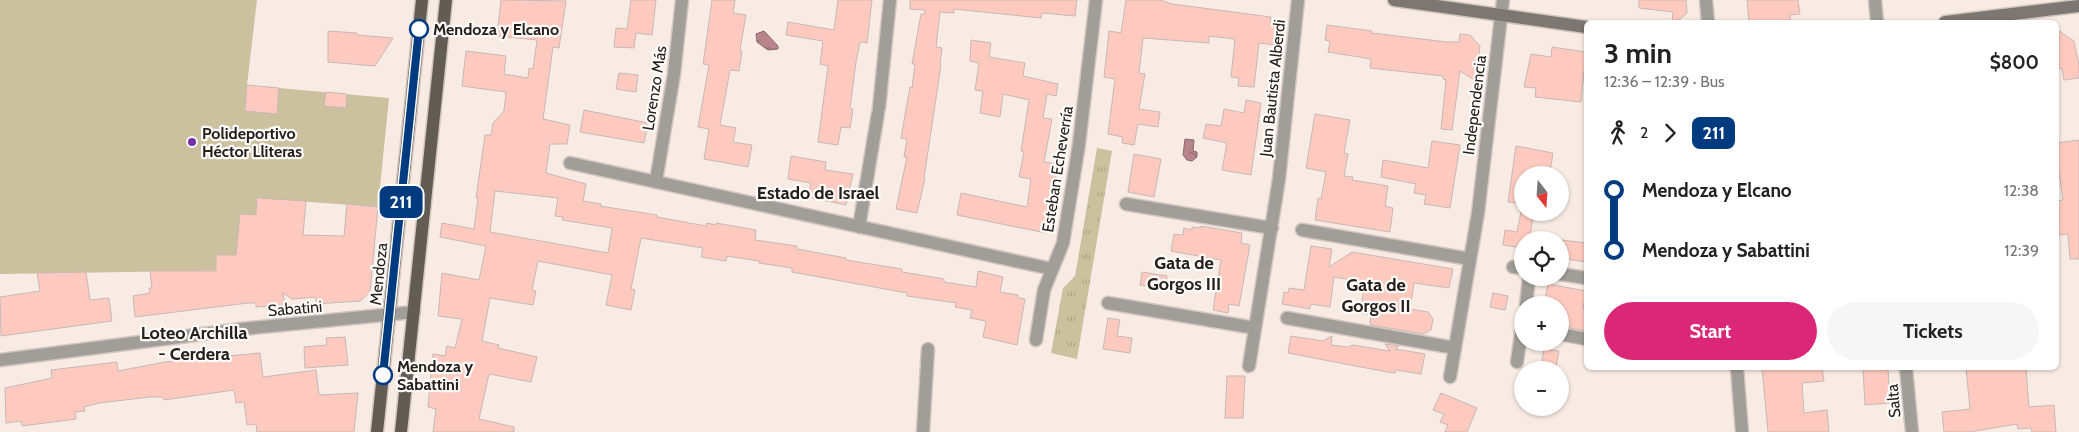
<!DOCTYPE html>
<meta charset="utf-8">
<style>
:root{--surface:#fff;--page:#f6f6f6;--text:#222;--muted:#767676;--accent:#db2777}
body{margin:0;font-family:Cabin,sans-serif;background:var(--page);color:var(--text);height:100vh;display:flex;flex-direction:column;font-size:19px;white-space:nowrap}
*{box-sizing:border-box;margin:0}
p{font-size:16px;color:var(--muted)}
.icon{flex:none;width:28px;height:28px;fill:none;stroke:currentColor;stroke-width:2;stroke-linecap:round;stroke-linejoin:round}
.map{position:relative;flex:1;overflow:hidden}
.sheet{position:absolute;left:1584px;top:20px;width:475px;height:350px;display:flex;flex-direction:column;background:var(--surface);border-radius:8px;box-shadow:0 1px 4px #0004}
.sheet>*{flex:none}
.badge{padding:0 10px;border-radius:8px;font-size:18px;line-height:32px}
.needle{width:32px;rotate:163deg}
.tools{position:absolute;left:1514px;top:166px;display:grid;gap:10px}
.tools a{display:grid;place-items:center;width:55px;height:55px;border-radius:50%;background:var(--surface);box-shadow:0 1px 4px #0004;font-size:25px}
.map>.badge{position:absolute;translate:-50% -50%;box-shadow:0 0 0 2px #fff}
.legs{display:flex;align-items:center;gap:8px;height:55px;padding:0 20px;font-size:16px}
.legs p{margin-inline-start:auto}
.headline{display:flex;align-items:center;justify-content:space-between;height:85px;padding:0 20px}
h1{font-size:28px;font-weight:700;line-height:38px}
.primary-button{display:flex;gap:10px;margin-top:auto;padding:10px 20px}
.primary-button a{flex:1;height:58px;border-radius:30px;background:var(--accent);color:#fff;font-size:20px;font-weight:700;line-height:58px;text-align:center}
.primary-button a+a{background:var(--page);color:var(--text)}
ul{padding:0 20px;list-style:none}
li{display:flex;align-items:center;gap:18px;height:60px;font-size:19px}
li i{display:grid;place-items:center;width:8px;height:100%;margin:0 6px;background:currentColor}
li i::after{content:'';width:12px;height:12px;margin:-6px;border:4px solid;border-radius:50%;background:var(--surface)}
li p{margin-inline-start:auto}
li:first-child i{background:linear-gradient(#0000 50%,currentColor 0)}
li:last-child i{background:linear-gradient(currentColor 50%,#0000 0)}
.map>svg:first-child{display:block}
</style>
<div class="map">
<svg width="2079" height="432" viewBox="0 0 2079 432">
<defs>
<pattern id="park-tufts" width="24" height="20" patternUnits="userSpaceOnUse" patternTransform="scale(1.25)"><rect width="24" height="20" fill="#cbc19e"/><path d="M3 7l-1-3M5 7V3M7 7l1-3M15 17l-1-3M17 17v-4M19 17l1-3" fill="none" stroke="#aea688"/></pattern>
<pattern id="water-ripples" width="26" height="14" patternUnits="userSpaceOnUse" patternTransform="scale(1.25)"><rect width="26" height="14" fill="#b7858b"/><path d="M2 4q2-2 4 0t4 0M15 11q2-2 4 0t4 0" fill="none" stroke="#956c71"/></pattern>
</defs>
<rect width="100%" height="100%" fill="#f8ebe4"/>
<path fill="url(#park-tufts)" d="M 1097,148 L 1112,151 L 1077,359 L 1051,353 L 1063,288 L 1075,276 Z"/>
<path fill="#cbc19e" d="M 0,0 L 257,0 L 247,85 L 389,98 L 378,207 L 257,198 L 251,270 L 0,274 Z"/>
<path fill="url(#water-ripples)" stroke="#8b676a" d="M 764,31 L 778,46 L 778,49 L 768,50 L 757,42 L 756,34 Z
M 1185,139 L 1194,140 L 1193,151 L 1197,152 L 1197,157 L 1192,161 L 1187,160 L 1183,155 Z"/>
<path fill="#fecabf" stroke="#c7b8b5" fill-rule="evenodd" d="M 501,0 L 566,1 L 559,48 L 553,47 L 543,119 L 570,125 L 567,144 L 550,144 L 546,173 L 586,184 L 583,201 L 601,204 L 600,206 L 657,215 L 657,217 L 706,226 L 707,223 L 716,225 L 716,223 L 756,230 L 755,240 L 797,246 L 797,249 L 846,258 L 846,260 L 902,269 L 902,272 L 944,279 L 944,282 L 976,287 L 978,271 L 1003,277 L 1000,292 L 1018,295 L 1018,298 L 1025,299 L 1017,345 L 983,337 L 986,321 L 970,318 L 972,310 L 955,307 L 956,303 L 907,296 L 907,293 L 792,272 L 792,268 L 759,263 L 759,261 L 727,256 L 726,261 L 701,257 L 703,248 L 641,238 L 631,289 L 635,290 L 631,310 L 606,305 L 612,275 L 538,261 L 532,290 L 536,291 L 533,305 L 490,298 L 482,341 L 499,345 L 498,348 L 537,357 L 531,382 L 489,374 L 479,419 L 514,427 L 514,432 L 433,432 L 436,409 L 428,407 L 433,354 L 445,356 L 447,346 L 455,348 L 462,319 L 438,316 L 442,273 L 479,280 L 486,246 L 440,237 L 442,223 L 474,229 L 478,198 L 476,198 L 485,135 L 491,135 L 493,123 L 504,111 L 506,92 L 462,86 L 466,51 L 506,56 L 504,74 L 528,78 L 529,68 L 533,69 L 537,40 L 497,36 ZM 495,191 L 558,198 L 555,216 L 563,217 L 562,220 L 612,228 L 608,253 L 490,232 Z
M 631,0 L 656,0 L 652,35 L 636,33 L 634,48 L 614,47 L 616,28 L 627,29 Z
M 712,0 L 735,0 L 733,13 L 746,15 L 740,50 L 742,51 L 739,71 L 730,70 L 720,125 L 736,128 L 733,142 L 752,145 L 748,167 L 704,159 L 709,129 L 698,127 L 709,65 L 703,64 Z
M 838,0 L 872,0 L 867,43 L 860,42 L 856,62 L 850,108 L 853,109 L 850,128 L 841,127 L 838,145 L 818,142 L 828,66 L 820,64 L 823,41 L 786,35 L 788,22 L 834,30 Z
M 910,0 L 1077,0 L 1075,16 L 1042,13 L 1041,18 L 954,9 L 954,13 L 940,12 L 936,47 L 942,48 L 940,64 L 941,65 L 924,178 L 925,178 L 917,213 L 896,209 L 907,157 L 904,157 L 907,139 L 901,138 L 910,87 L 912,88 L 915,64 L 912,64 L 921,14 L 925,14 L 925,10 L 910,9 Z
M 1126,0 L 1160,0 L 1172,4 L 1271,17 L 1270,25 L 1278,27 L 1276,45 L 1259,43 L 1254,87 L 1238,86 L 1239,78 L 1231,77 L 1235,39 L 1209,36 L 1209,43 L 1143,38 L 1139,73 L 1145,74 L 1139,109 L 1160,112 L 1158,127 L 1138,124 L 1134,145 L 1122,143 L 1123,137 L 1108,134 L 1115,79 L 1104,77 L 1109,31 L 1121,33 Z
M 1639,0 L 1686,0 L 1687,13 L 1677,22 L 1672,22 L 1673,12 L 1639,8 Z
M 1747,0 L 1798,0 L 1800,14 L 1790,15 L 1791,22 L 1749,22 Z
M 1327,25 L 1372,31 L 1372,33 L 1447,42 L 1459,42 L 1460,34 L 1470,35 L 1480,46 L 1476,81 L 1460,71 L 1452,130 L 1441,129 L 1446,80 L 1443,79 L 1443,76 L 1370,68 L 1371,59 L 1328,52 L 1330,41 L 1325,40 Z
M 2056,29 L 2074,41 L 2079,65 L 2079,78 L 2064,80 L 2062,68 L 2056,70 Z
M 328,31 L 357,33 L 357,35 L 393,38 L 375,66 L 328,62 Z
M 971,40 L 991,43 L 989,57 L 1025,63 L 1023,76 L 1058,84 L 1056,96 L 1047,94 L 1043,118 L 1052,119 L 1044,162 L 1058,164 L 1046,233 L 957,215 L 961,193 L 1027,207 L 1031,179 L 1019,177 L 1024,152 L 1021,151 L 1029,100 L 1003,94 L 1000,117 L 980,113 L 983,91 L 975,90 L 979,63 L 970,61 Z
M 1552,47 L 1586,52 L 1581,102 L 1535,97 L 1536,88 L 1524,87 L 1531,54 L 1551,57 Z
M 619,73 L 638,75 L 636,92 L 616,89 Z
M 247,85 L 279,88 L 277,114 L 245,111 Z
M 326,92 L 347,94 L 346,108 L 324,106 Z
M 1246,100 L 1261,103 L 1251,175 L 1222,170 L 1227,143 L 1203,138 L 1206,124 L 1221,126 L 1224,109 L 1244,113 Z
M 584,110 L 648,123 L 644,143 L 580,132 Z
M 1315,114 L 1350,120 L 1344,153 L 1348,154 L 1344,176 L 1353,177 L 1352,180 L 1388,186 L 1385,206 L 1393,208 L 1390,232 L 1315,220 L 1318,198 L 1321,199 L 1326,172 L 1306,168 Z
M 2079,140 L 2079,259 L 2070,259 L 2068,234 L 2059,235 L 2056,218 L 2059,218 L 2057,201 L 2063,200 L 2058,167 L 2056,167 L 2056,143 Z
M 1432,141 L 1460,145 L 1450,208 L 1424,204 L 1426,195 L 1414,193 L 1416,184 L 1381,177 L 1383,160 L 1428,168 Z
M 1516,146 L 1553,153 L 1550,172 L 1546,171 L 1546,175 L 1522,173 L 1522,204 L 1508,202 Z
M 1134,154 L 1161,159 L 1154,197 L 1128,192 Z
M 791,156 L 826,162 L 825,170 L 853,174 L 846,205 L 808,197 L 811,183 L 788,179 Z
M 257,198 L 306,201 L 303,235 L 344,236 L 347,204 L 378,207 L 370,292 L 360,301 L 316,304 L 316,297 L 292,299 L 283,293 L 285,305 L 256,307 L 256,303 L 248,303 L 135,317 L 133,296 L 150,293 L 149,288 L 152,288 L 150,271 L 216,271 L 216,255 L 236,255 L 240,214 L 256,215 Z
M 1521,212 L 1534,212 L 1529,240 L 1522,240 L 1522,248 L 1503,245 L 1505,230 L 1517,232 Z
M 1201,226 L 1242,233 L 1241,243 L 1250,245 L 1239,306 L 1229,304 L 1228,313 L 1213,310 L 1221,260 L 1171,251 L 1174,234 L 1183,235 L 1184,228 L 1192,230 L 1192,227 L 1201,228 Z
M 1562,240 L 1586,243 L 1586,262 L 1560,258 Z
M 1311,246 L 1332,249 L 1329,267 L 1352,252 L 1453,269 L 1449,288 L 1414,283 L 1410,309 L 1428,312 L 1433,319 L 1431,330 L 1423,334 L 1371,325 L 1370,322 L 1371,315 L 1360,313 L 1365,282 L 1334,277 L 1330,307 L 1311,304 L 1310,309 L 1282,304 L 1284,292 L 1288,293 L 1289,288 L 1304,290 Z
M 86,272 L 90,300 L 109,298 L 112,321 L 1,336 L 0,297 L 40,291 L 37,273 Z
M 1142,272 L 1167,276 L 1165,289 L 1140,285 Z
M 1548,284 L 1586,291 L 1583,309 L 1586,309 L 1586,331 L 1560,326 L 1560,305 L 1544,305 Z
M 1493,293 L 1508,296 L 1505,310 L 1490,307 Z
M 1108,318 L 1120,320 L 1117,336 L 1132,338 L 1130,353 L 1103,349 Z
M 1291,336 L 1323,341 L 1332,336 L 1331,345 L 1348,347 L 1353,345 L 1390,351 L 1385,344 L 1399,346 L 1395,349 L 1425,354 L 1421,374 L 1396,370 L 1395,373 L 1387,372 L 1288,353 Z
M 345,337 L 348,365 L 305,368 L 304,347 L 327,345 L 326,338 Z
M 1544,349 L 1559,351 L 1556,367 L 1541,365 Z
M 260,353 L 263,377 L 316,370 L 319,395 L 358,393 L 354,432 L 257,432 L 256,424 L 247,425 L 244,402 L 236,403 L 234,390 L 164,400 L 163,397 L 150,397 L 99,403 L 84,407 L 85,411 L 75,412 L 76,419 L 22,426 L 21,421 L 6,423 L 5,388 L 52,378 L 51,370 L 117,362 L 118,371 L 165,362 Z
M 1762,368 L 1822,368 L 1824,381 L 1802,383 L 1804,413 L 1827,410 L 1829,432 L 1768,432 Z
M 1863,368 L 1888,368 L 1890,403 L 1865,405 Z
M 1966,368 L 2026,368 L 2029,407 L 2054,405 L 2056,432 L 2032,432 L 2031,428 L 2018,429 L 2017,424 L 1970,432 L 1944,432 L 1942,412 L 1970,409 Z
M 1227,376 L 1245,376 L 1243,418 L 1225,418 Z
M 1441,393 L 1477,408 L 1467,432 L 1445,432 L 1448,425 L 1440,422 L 1444,414 L 1433,410 Z"/>
<g fill="none" stroke-linecap="round" stroke-linejoin="round">
<defs>
<path id="street" d="M 1706,0 L 1708,22
M 1875,0 L 1877,22
M 879,108 L 890,0
M 570,163 L 1052,269
M 656,181 L 674,74 L 682,0
M 1126,204 L 1272,228
M 859,227 L 878,113
M 1302,230 L 1470,259
M 1513,267 L 1522,268
M 1560,274 L 1586,278
M 1108,303 L 1255,328
M 1526,305 L 1529,278
M 1287,318 L 1455,348
M 1560,334 L 1586,339
M 1036,340 L 1044,290 L 1063,243 L 1079,144 L 1096,0
M 0,360 L 242,329 L 414,312
M 1517,362 L 1522,327
M 1249,366 L 1279,179 L 1298,0
M 1737,368 L 1742,432
M 1906,368 L 1912,432
M 1450,377 L 1478,213 L 1503,0
M 923,432 L 928,349"/>
<path id="secondary" d="M 1394,0 L 1586,27
M 1945,22 L 2079,6"/>
<path id="primary" d="M 377,432 L 422,0
M 401,432 L 446,0"/>
</defs>
<use href="#street" stroke="#d2c6c0" stroke-width="15"/>
<use href="#secondary" stroke="#d2c6c0" stroke-width="15"/>
<use href="#primary" stroke="#d2c6c0" stroke-width="15"/>
<use href="#street" stroke="#a19e99" stroke-width="12"/>
<use href="#secondary" stroke="#7d7771" stroke-width="12"/>
<use href="#primary" stroke="#625c54" stroke-width="12"/>
</g>
<g fill="none" stroke-linecap="round" stroke-linejoin="round">
<defs>
<path id="line-1" d="M 383,375 L 419,29"/>
</defs>
<use href="#line-1" stroke="#fff" stroke-width="11"/>
<use href="#line-1" stroke="#003b80" stroke-width="8"/>
</g>
<g fill="#fff" stroke="#003b80" stroke-width="2.5">
<circle cx="419" cy="29" r="9"/>
<circle cx="383" cy="375" r="9"/>
</g>
<circle fill="#7532a7" stroke="#fefbf9" stroke-width="2" cx="192" cy="142" r="5"/>
<g text-anchor="middle" stroke-width="4.5" stroke-linejoin="round" paint-order="stroke">
<g font-size="16" font-weight="bold" fill="#25201d" stroke="#fefbf9" text-anchor="start">
<text x="433" y="35">Mendoza y Elcano</text>
<text x="397" y="372">Mendoza y<tspan x="397" dy="18">Sabattini</tspan></text>
</g>
<g font-size="16" fill="#25201d" stroke="#fefbf9">
<text transform="translate(654 88) rotate(-81)" y="6">Lorenzo Más</text>
<text transform="translate(1272 88) rotate(-84)" y="6">Juan Bautista Alberdi</text>
<text transform="translate(1474 105) rotate(-83)" y="6">Independencia</text>
<text transform="translate(1057 169) rotate(-81)" y="6">Esteban Echeverría</text>
<text transform="translate(378 274) rotate(-84)" y="6">Mendoza</text>
<text transform="translate(295 308) rotate(-5)" y="6">Sabatini</text>
<text transform="translate(1893 401) rotate(-95)" y="6">Salta</text>
</g>
<g font-size="16" font-weight="bold" fill="#25201d" stroke="#fefbf9" text-anchor="start">
<text x="202" y="139">Polideportivo<tspan x="202" dy="18">Héctor Lliteras</tspan></text>
</g>
<g font-size="18" font-weight="bold" fill="#25201d" stroke="#fefbf9">
<text x="818" y="199">Estado de Israel</text>
<text x="1184" y="269">Gata de<tspan x="1184" dy="21">Gorgos III</tspan></text>
<text x="1376" y="291">Gata de<tspan x="1376" dy="21">Gorgos II</tspan></text>
<text x="194" y="339">Loteo Archilla<tspan x="194" dy="21">- Cerdera</tspan></text>
</g>
</g>
</svg>
<div class="tools">
<a><svg class="needle" viewBox="-14 -14 28 28"><path d="M0-13l5 13h-10z" fill="#e53935"/><path d="M0 13l5-13h-10z" fill="#767676"/></svg></a>
<a><svg class="icon" aria-label="locate" viewBox="0 0 24 24"><circle cx="12" cy="12" r="6"/><path d="M12 2v4M12 18v4M2 12h4M18 12h4"/></svg></a>
<a>+</a>
<a>−</a>
</div>
<b class="badge" style="left:401px;top:202px;background:#003b80;color:#fff">211</b>
<section class="sheet">
<div class="headline"><div><h1>3 min</h1><p>12:36 – 12:39 · Bus</p></div><b>$800</b></div>
<div class="legs"><svg class="icon" aria-label="walk" viewBox="0 0 24 24"><circle cx="13" cy="4" r="2"/><path d="M13 8l-2 6 4 7M11 14l-3 7M7 12l3-4h3l4 4"/></svg>2<svg class="icon" aria-label="forward" viewBox="0 0 24 24"><path d="M9 5l7 7-7 7"/></svg><b class="badge" style="background:#003b80;color:#fff">211</b></div>
<ul>
<li><i style="color:#003b80"></i><b>Mendoza y Elcano</b><p>12:38</p></li>
<li><i style="color:#003b80"></i><b>Mendoza y Sabattini</b><p>12:39</p></li>
</ul>
<div class="primary-button"><a>Start</a><a>Tickets</a></div>
</section>
</div>
